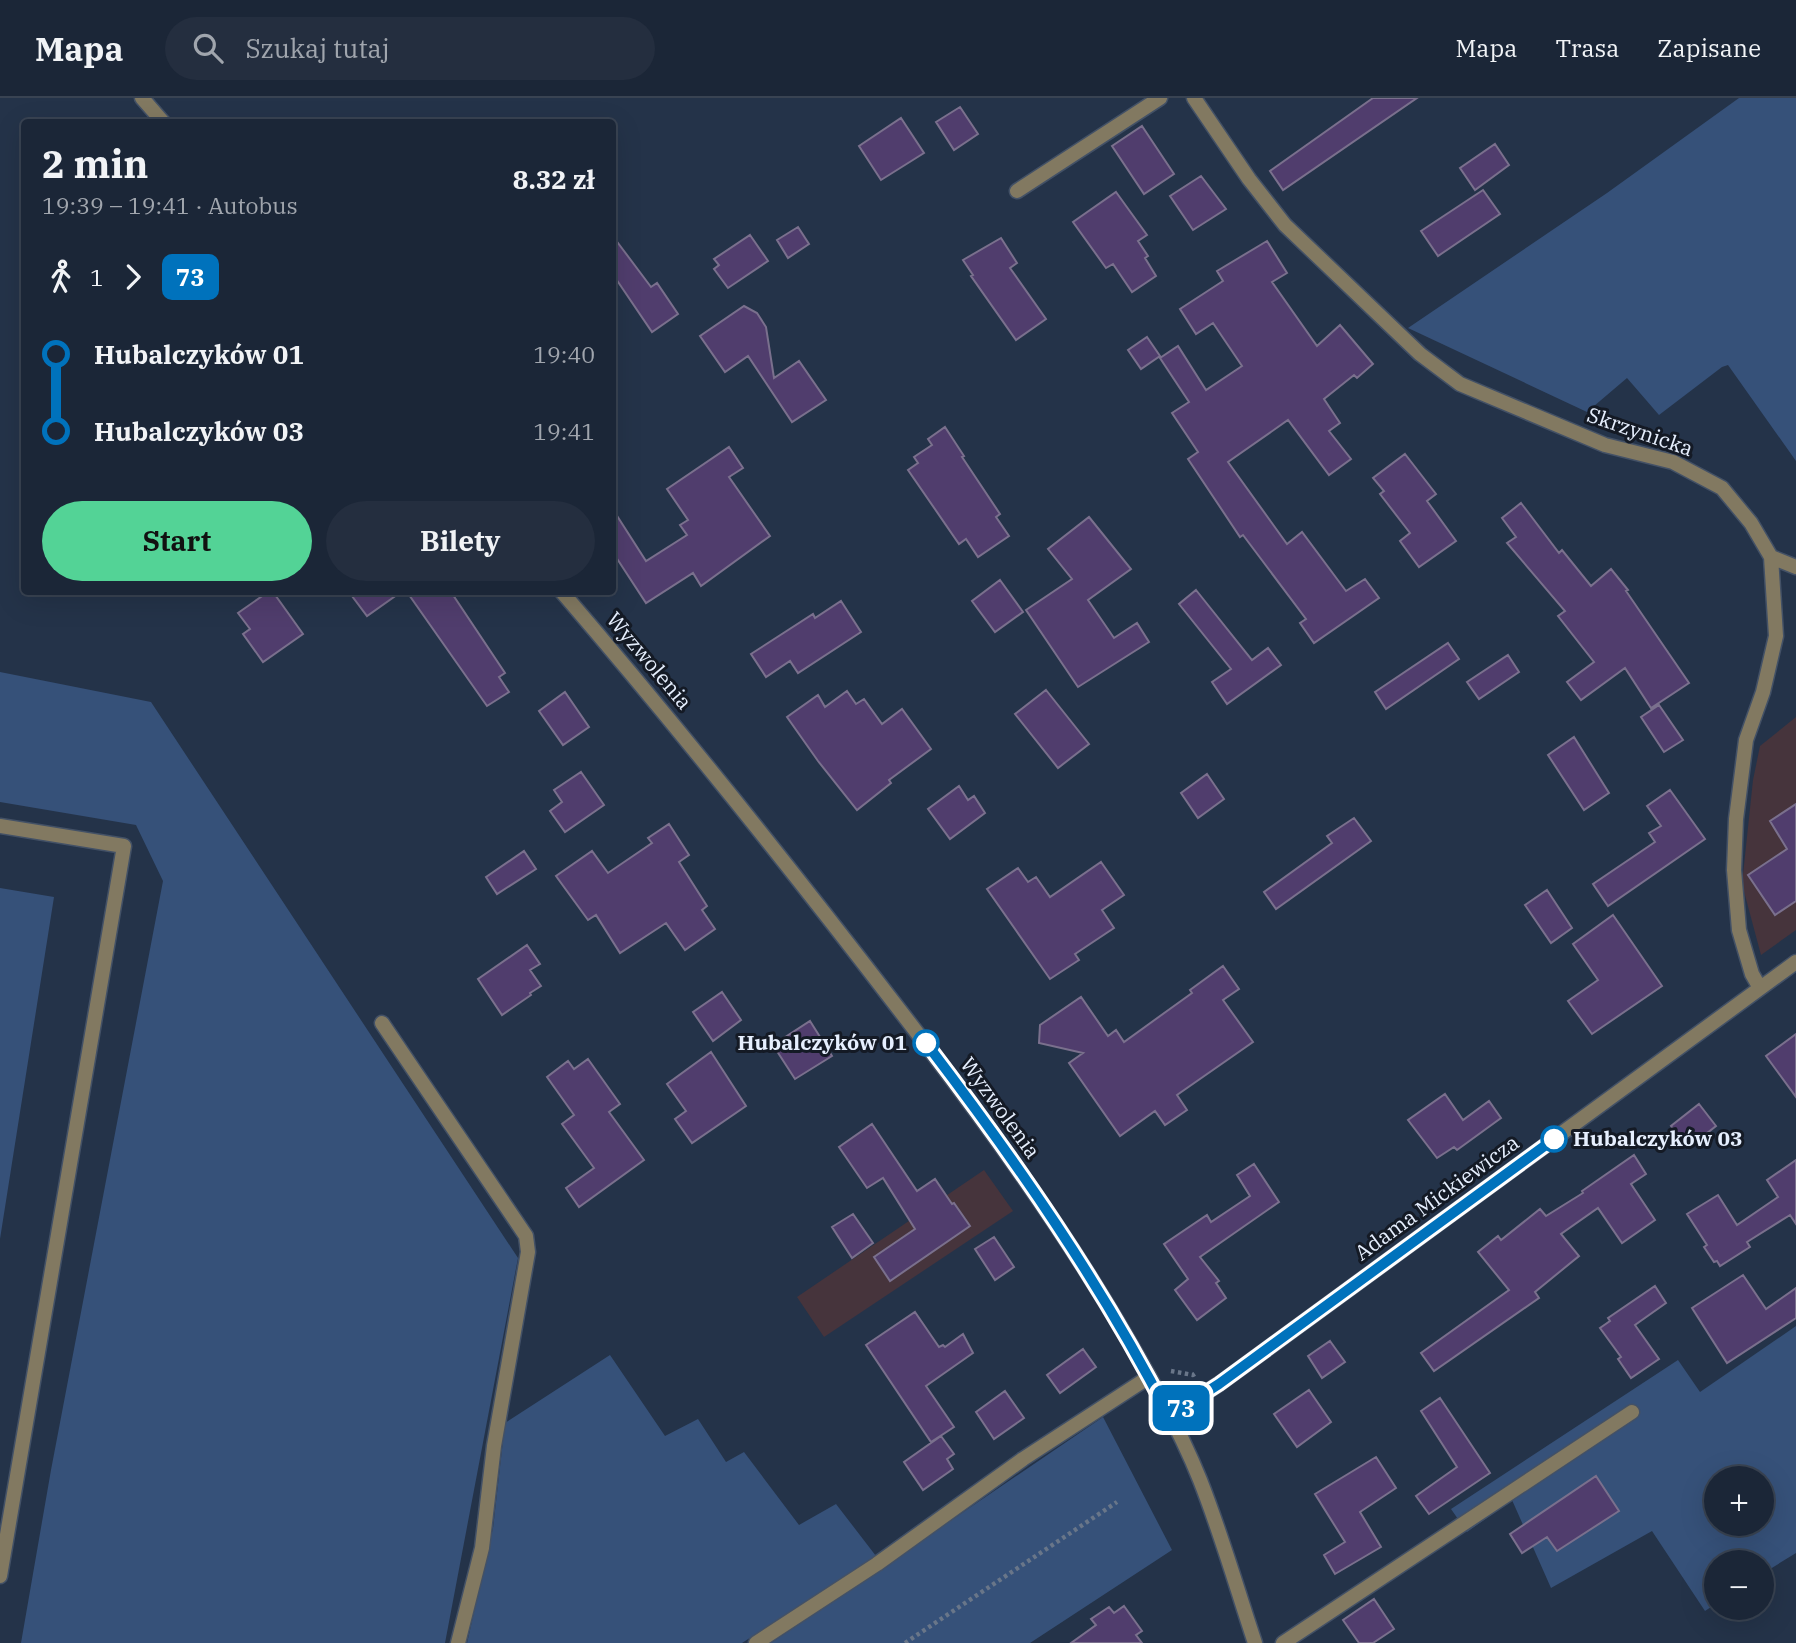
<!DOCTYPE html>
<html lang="pl">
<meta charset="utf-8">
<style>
:root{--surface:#1b2637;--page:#242e3f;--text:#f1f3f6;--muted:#a0a5ad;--line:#394352;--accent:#53d396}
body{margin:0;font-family:"IBM Plex Serif",serif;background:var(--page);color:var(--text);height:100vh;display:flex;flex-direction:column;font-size:26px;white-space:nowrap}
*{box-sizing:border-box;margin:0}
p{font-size:23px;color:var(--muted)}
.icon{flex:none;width:38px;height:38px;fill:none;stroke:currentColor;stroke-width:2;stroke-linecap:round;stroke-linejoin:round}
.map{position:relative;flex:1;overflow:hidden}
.drawer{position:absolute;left:21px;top:21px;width:595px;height:476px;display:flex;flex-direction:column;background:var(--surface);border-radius:7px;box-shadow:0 7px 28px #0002,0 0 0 2px var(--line)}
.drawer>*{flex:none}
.badge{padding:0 14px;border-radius:10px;font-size:24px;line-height:46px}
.buttons{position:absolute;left:1704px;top:1368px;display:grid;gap:14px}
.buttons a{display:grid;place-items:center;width:70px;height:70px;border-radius:50%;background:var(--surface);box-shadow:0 7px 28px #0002,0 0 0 2px var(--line);font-size:35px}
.map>.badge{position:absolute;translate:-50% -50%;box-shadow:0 0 0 4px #fff}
.legs{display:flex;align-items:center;gap:10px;height:77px;padding:0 21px;font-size:23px}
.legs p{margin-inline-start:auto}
.overview{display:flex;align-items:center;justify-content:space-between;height:119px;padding:0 21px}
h1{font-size:38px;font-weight:700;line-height:52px}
.cta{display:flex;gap:14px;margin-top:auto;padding:14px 21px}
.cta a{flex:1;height:80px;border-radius:42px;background:var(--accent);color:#111;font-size:28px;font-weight:700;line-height:80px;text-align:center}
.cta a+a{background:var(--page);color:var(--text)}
ul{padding:0 21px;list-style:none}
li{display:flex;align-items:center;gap:24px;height:77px;font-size:26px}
li i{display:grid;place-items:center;width:10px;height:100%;margin:0 9px;background:currentColor}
li i::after{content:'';width:18px;height:18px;margin:-9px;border:5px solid;border-radius:50%;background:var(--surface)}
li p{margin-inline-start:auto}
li:first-child i{background:linear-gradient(#0000 50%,currentColor 0)}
li:last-child i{background:linear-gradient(currentColor 50%,#0000 0)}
header{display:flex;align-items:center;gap:42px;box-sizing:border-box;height:98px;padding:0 35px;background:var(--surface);border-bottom:2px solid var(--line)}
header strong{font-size:33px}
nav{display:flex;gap:38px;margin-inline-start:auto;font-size:24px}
.search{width:490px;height:63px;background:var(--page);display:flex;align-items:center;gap:18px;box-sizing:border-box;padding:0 24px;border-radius:38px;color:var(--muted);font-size:26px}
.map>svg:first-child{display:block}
</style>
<header>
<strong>Mapa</strong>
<div class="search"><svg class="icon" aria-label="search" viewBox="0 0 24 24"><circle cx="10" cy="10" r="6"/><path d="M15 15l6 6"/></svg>Szukaj tutaj</div>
<nav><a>Mapa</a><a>Trasa</a><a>Zapisane</a></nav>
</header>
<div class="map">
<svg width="1796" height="1545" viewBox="0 0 1796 1545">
<rect width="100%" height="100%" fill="#243349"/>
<path fill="#46343c" d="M 1796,619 L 1796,832 L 1761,857 L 1742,786 L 1753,682 L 1760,648 Z
M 984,1072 L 1013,1113 L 824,1239 L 797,1199 Z"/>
<path fill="#365179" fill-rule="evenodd" d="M 1739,0 L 1796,0 L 1796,363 L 1728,267 L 1722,269 L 1659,317 L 1627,280 L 1587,314 L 1408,230 L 1607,95 Z
M 0,574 L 151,604 L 518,1160 L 445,1545 L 21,1545 L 51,1372 L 163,783 L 136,727 L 0,704 Z
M 0,790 L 54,799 L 0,1141 Z
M 1796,1228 L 1796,1455 L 1762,1476 L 1762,1465 L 1717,1465 L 1717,1505 L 1705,1513 L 1652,1433 L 1551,1490 L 1512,1402 L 1467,1434 L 1451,1411 L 1678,1262 L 1700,1294 ZM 1717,1381 L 1762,1381 L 1762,1426 L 1717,1426 Z
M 610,1257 L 665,1338 L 698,1321 L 726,1364 L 744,1354 L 799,1427 L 836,1406 L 876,1458 L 742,1545 L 467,1545 L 493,1430 L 505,1325 Z
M 1103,1319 L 1172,1452 L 1030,1545 L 771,1545 Z"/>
<path fill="#503d6d" stroke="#7a708d" stroke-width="2" d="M 1373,0 L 1417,0 L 1283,92 L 1270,73 Z
M 960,9 L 978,36 L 954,52 L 936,24 Z
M 901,20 L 924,55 L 881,82 L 859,48 Z
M 1142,28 L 1174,76 L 1144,96 L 1112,48 Z
M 1495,46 L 1509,67 L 1475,92 L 1460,70 Z
M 1201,78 L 1226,111 L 1193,132 L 1170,98 Z
M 1483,92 L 1500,116 L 1438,158 L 1421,133 Z
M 1116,94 L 1147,137 L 1138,143 L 1148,158 L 1145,160 L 1156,178 L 1132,194 L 1113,166 L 1106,170 L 1073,124 Z
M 798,129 L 809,146 L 788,160 L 777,142 Z
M 612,137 L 651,189 L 657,185 L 678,216 L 652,234 L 612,175 Z
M 750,137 L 768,163 L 728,190 L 714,171 L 719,167 L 714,161 Z
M 1001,140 L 1017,165 L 1010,170 L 1046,221 L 1016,242 L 971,178 L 973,177 L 963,162 Z
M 1267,143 L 1287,175 L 1272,184 L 1317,248 L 1340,227 L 1373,266 L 1357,280 L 1354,277 L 1324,301 L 1340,325 L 1329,333 L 1351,361 L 1329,377 L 1288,322 L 1228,364 L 1287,446 L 1302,434 L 1346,493 L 1365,481 L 1379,500 L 1314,545 L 1300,525 L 1306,521 L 1243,437 L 1240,439 L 1188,361 L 1198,354 L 1172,315 L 1189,304 L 1160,260 L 1178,248 L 1206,292 L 1242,268 L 1213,225 L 1196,236 L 1180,211 L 1223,183 L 1217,173 Z
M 744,208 L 757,215 L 766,229 L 774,280 L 799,263 L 826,302 L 792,324 L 748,258 L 725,274 L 700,238 Z
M 1147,239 L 1160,258 L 1141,271 L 1128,252 Z
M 945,329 L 964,358 L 962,359 L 1000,416 L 996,419 L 1009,438 L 978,459 L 966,441 L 959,446 L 908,372 L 918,365 L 914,359 L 932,347 L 928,341 Z
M 729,349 L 743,370 L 729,379 L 770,438 L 701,488 L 693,475 L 646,505 L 612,453 L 612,410 L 646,463 L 687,437 L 680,427 L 688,422 L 667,391 Z
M 1405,356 L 1436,396 L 1427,403 L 1456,443 L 1419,469 L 1400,443 L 1410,435 L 1380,396 L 1384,393 L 1373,380 Z
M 1521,405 L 1559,455 L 1562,452 L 1591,488 L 1611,471 L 1628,492 L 1626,493 L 1689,585 L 1651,610 L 1625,570 L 1581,602 L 1567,584 L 1594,564 L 1558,518 L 1565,513 L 1507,445 L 1516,439 L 1502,420 Z
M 1089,419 L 1131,471 L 1088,502 L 1114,540 L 1137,525 L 1149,544 L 1078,589 L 1026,512 L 1072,481 L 1048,451 Z
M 1000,482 L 1023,514 L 995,534 L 972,503 Z
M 1196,492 L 1252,562 L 1268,550 L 1281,567 L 1227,606 L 1212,584 L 1231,571 L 1179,506 Z
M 268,494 L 273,494 L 303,536 L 263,564 L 243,536 L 250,531 L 238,515 Z
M 349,494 L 401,494 L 367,518 Z
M 407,494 L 451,494 L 505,575 L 499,579 L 509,594 L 487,608 Z
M 841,503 L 861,534 L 798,575 L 790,563 L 766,579 L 751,556 L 813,516 L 815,520 Z
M 1448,545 L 1459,561 L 1386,611 L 1375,594 Z
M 1508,557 L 1519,574 L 1479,601 L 1467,584 Z
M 1046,592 L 1089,646 L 1058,670 L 1015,616 Z
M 847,593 L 856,606 L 864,601 L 882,626 L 902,611 L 931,651 L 889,682 L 891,685 L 857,712 L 818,663 L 787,619 L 818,597 L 825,609 Z
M 565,594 L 589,629 L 563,647 L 539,613 Z
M 1659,607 L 1683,642 L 1664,654 L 1641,619 Z
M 1574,639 L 1609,695 L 1584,712 L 1548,657 Z
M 581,674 L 604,707 L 565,734 L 550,713 L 562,704 L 554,692 Z
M 1207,676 L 1224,701 L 1198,720 L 1181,695 Z
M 959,688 L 968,702 L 974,698 L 985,715 L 950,741 L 928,711 Z
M 1670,692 L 1705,741 L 1608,808 L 1593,786 L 1655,744 L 1649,735 L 1661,728 L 1647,708 Z
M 1796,706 L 1796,803 L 1775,817 L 1748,777 L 1787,751 L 1770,723 Z
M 1354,720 L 1371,743 L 1276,811 L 1264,794 L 1332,745 L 1327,738 Z
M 669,726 L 689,757 L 679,764 L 707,808 L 702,812 L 715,831 L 685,852 L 666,825 L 620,855 L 596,817 L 588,822 L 556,778 L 592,753 L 608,775 L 652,745 L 648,740 Z
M 524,753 L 536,771 L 497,796 L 486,779 Z
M 1101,764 L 1124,797 L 1102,812 L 1114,830 L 1075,856 L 1079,862 L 1050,881 L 987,791 L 1018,770 L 1028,784 L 1036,779 L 1050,799 Z
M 1547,792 L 1572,830 L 1551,845 L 1525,807 Z
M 1613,817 L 1662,888 L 1592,936 L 1568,903 L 1598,882 L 1573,846 Z
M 527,847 L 540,866 L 530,872 L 541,888 L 530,895 L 531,897 L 502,917 L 478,881 Z
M 1223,868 L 1239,891 L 1223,902 L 1253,944 L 1177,997 L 1187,1012 L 1165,1027 L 1155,1013 L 1120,1038 L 1069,965 L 1083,955 L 1039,945 L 1040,927 L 1081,899 L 1108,938 L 1116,932 L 1124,944 L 1192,895 L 1190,892 Z
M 722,894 L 741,922 L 713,943 L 693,914 Z
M 810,923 L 832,958 L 795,981 L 773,947 Z
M 1796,936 L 1796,999 L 1766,958 Z
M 711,954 L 746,1008 L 692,1045 L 675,1021 L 686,1013 L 667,986 Z
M 588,961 L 620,1006 L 609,1014 L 644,1062 L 579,1109 L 566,1090 L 594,1070 L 562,1026 L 574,1017 L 547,979 L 568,963 L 574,971 Z
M 1445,996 L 1463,1022 L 1489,1003 L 1501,1020 L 1457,1052 L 1454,1049 L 1437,1060 L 1408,1022 Z
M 1699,1006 L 1716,1028 L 1688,1050 L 1671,1028 Z
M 872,1026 L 917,1093 L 935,1081 L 952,1106 L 954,1105 L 970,1128 L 890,1183 L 874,1159 L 915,1131 L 883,1080 L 867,1090 L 839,1049 Z
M 1634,1057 L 1646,1076 L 1631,1086 L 1655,1122 L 1622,1145 L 1598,1110 L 1561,1136 L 1579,1158 L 1535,1194 L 1539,1200 L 1434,1273 L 1421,1255 L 1509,1192 L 1478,1154 L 1498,1138 L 1501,1142 L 1540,1111 L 1546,1118 L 1583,1095 L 1582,1093 Z
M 1796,1062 L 1796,1126 L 1790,1117 L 1747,1144 L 1750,1149 L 1720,1168 L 1717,1163 L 1714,1164 L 1704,1149 L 1707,1147 L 1687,1116 L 1718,1097 L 1737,1127 L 1778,1099 L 1767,1082 Z
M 1254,1066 L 1279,1104 L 1200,1159 L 1219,1183 L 1216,1185 L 1226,1200 L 1197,1222 L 1175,1192 L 1188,1181 L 1164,1146 L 1207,1117 L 1211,1124 L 1250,1098 L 1237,1077 Z
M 853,1116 L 873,1145 L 852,1160 L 832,1129 Z
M 994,1139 L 1014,1169 L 995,1182 L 975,1151 Z
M 1743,1177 L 1766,1211 L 1796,1190 L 1796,1220 L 1727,1265 L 1692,1210 Z
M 1655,1188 L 1666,1205 L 1635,1227 L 1659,1261 L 1631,1280 L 1618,1261 L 1621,1259 L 1600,1230 L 1610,1223 L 1608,1220 Z
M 915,1214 L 939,1249 L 943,1247 L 945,1249 L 963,1236 L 973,1255 L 926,1288 L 954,1329 L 931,1344 L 866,1247 Z
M 1330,1243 L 1345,1264 L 1322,1280 L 1308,1258 Z
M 1083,1251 L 1096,1269 L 1060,1295 L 1047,1277 Z
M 1309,1292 L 1331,1324 L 1297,1349 L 1274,1316 Z
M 1005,1293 L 1024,1320 L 994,1341 L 976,1314 Z
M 1440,1300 L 1490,1375 L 1429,1416 L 1416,1398 L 1457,1369 L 1421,1313 Z
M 941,1338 L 954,1356 L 947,1361 L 953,1371 L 923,1392 L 904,1364 Z
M 1376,1359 L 1396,1390 L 1360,1414 L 1381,1449 L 1335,1476 L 1324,1457 L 1345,1444 L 1315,1396 Z
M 1596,1378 L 1619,1413 L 1557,1453 L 1547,1439 L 1522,1455 L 1510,1436 Z
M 1374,1501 L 1394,1531 L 1373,1545 L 1359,1545 L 1343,1522 Z
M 1124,1508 L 1142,1533 L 1136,1537 L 1142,1545 L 1071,1545 L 1096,1527 L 1091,1521 L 1109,1509 L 1114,1515 Z"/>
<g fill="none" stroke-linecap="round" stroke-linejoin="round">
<defs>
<path id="service" d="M 1017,93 L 1160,0
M 382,925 L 526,1138 L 528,1154 L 494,1348 L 482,1450 L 458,1545
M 1283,1545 L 1632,1314"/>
<path id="pedestrian" d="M 0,728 L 124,748 L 0,1478"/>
<path id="minor" d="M 1194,0 L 1249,81 L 1285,127 L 1420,256 L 1460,286 L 1605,347 L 1673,364 L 1722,390 L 1751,425 L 1771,459 L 1776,538 L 1763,594 L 1746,642 L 1736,721 L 1734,772 L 1739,832 L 1752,876 L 1760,890
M 1771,459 L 1796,469
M 1169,1318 L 1219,1286 L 1796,864
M 756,1545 L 877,1466 L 1023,1361 L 1149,1279"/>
<path id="tertiary" d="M 142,0 L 163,24
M 562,494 C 678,629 789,768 898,910 C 976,1011 1052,1114 1117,1223 C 1147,1274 1178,1327 1200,1382 C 1221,1435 1237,1491 1255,1545"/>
</defs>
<use href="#service" stroke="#435166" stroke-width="17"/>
<use href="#pedestrian" stroke="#435166" stroke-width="17"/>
<use href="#minor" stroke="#435166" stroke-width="17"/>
<use href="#tertiary" stroke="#435166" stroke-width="17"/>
<path stroke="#697689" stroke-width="4.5" stroke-dasharray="3.5 3.5" stroke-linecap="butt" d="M 1171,1273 L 1193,1277 L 1196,1275
M 905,1545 L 1117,1404"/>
<use href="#service" stroke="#827961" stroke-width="14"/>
<use href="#pedestrian" stroke="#827961" stroke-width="14"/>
<use href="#minor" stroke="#827961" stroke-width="14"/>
<use href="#tertiary" stroke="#827961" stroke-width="14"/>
</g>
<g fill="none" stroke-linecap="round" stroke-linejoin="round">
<defs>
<path id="line-1" d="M 926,945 C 1016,1063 1101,1185 1169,1318 L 1219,1286 L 1554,1041"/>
</defs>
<use href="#line-1" stroke="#fff" stroke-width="16"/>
<use href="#line-1" stroke="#0072bc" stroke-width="10"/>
</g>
<g fill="#fff" stroke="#0072bc" stroke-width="3.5">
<circle cx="926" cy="945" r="12"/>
<circle cx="1554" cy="1041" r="12"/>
</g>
<g text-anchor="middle" stroke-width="6" stroke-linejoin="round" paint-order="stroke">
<g font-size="21" fill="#e6effe" stroke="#141a25">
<text transform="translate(1640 334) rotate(19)" y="7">Skrzynicka</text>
<text transform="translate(649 563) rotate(50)" y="7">Wyzwolenia</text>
<text transform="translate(1000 1010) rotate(54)" y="7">Wyzwolenia</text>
<text transform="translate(1437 1100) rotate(-36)" y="7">Adama Mickiewicza</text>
</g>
<g font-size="21" font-weight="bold" fill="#e6effe" stroke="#141a25" text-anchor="end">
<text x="907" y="952">Hubalczyków 01</text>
<text x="1573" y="1048" text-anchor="start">Hubalczyków 03</text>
</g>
</g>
</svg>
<div class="buttons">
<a>+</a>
<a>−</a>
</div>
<b class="badge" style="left:1181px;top:1310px;background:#0072bc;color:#fff">73</b>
<section class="drawer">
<div class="overview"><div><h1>2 min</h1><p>19:39 – 19:41 · Autobus</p></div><b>8.32 zł</b></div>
<div class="legs"><svg class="icon" aria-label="walk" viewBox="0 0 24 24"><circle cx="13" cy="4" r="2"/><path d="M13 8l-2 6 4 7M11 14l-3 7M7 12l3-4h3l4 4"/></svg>1<svg class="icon" aria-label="forward" viewBox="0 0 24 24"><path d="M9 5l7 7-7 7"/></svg><b class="badge" style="background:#0072bc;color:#fff">73</b></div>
<ul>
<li><i style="color:#0072bc"></i><b>Hubalczyków 01</b><p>19:40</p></li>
<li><i style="color:#0072bc"></i><b>Hubalczyków 03</b><p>19:41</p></li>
</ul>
<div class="cta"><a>Start</a><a>Bilety</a></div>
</section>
</div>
